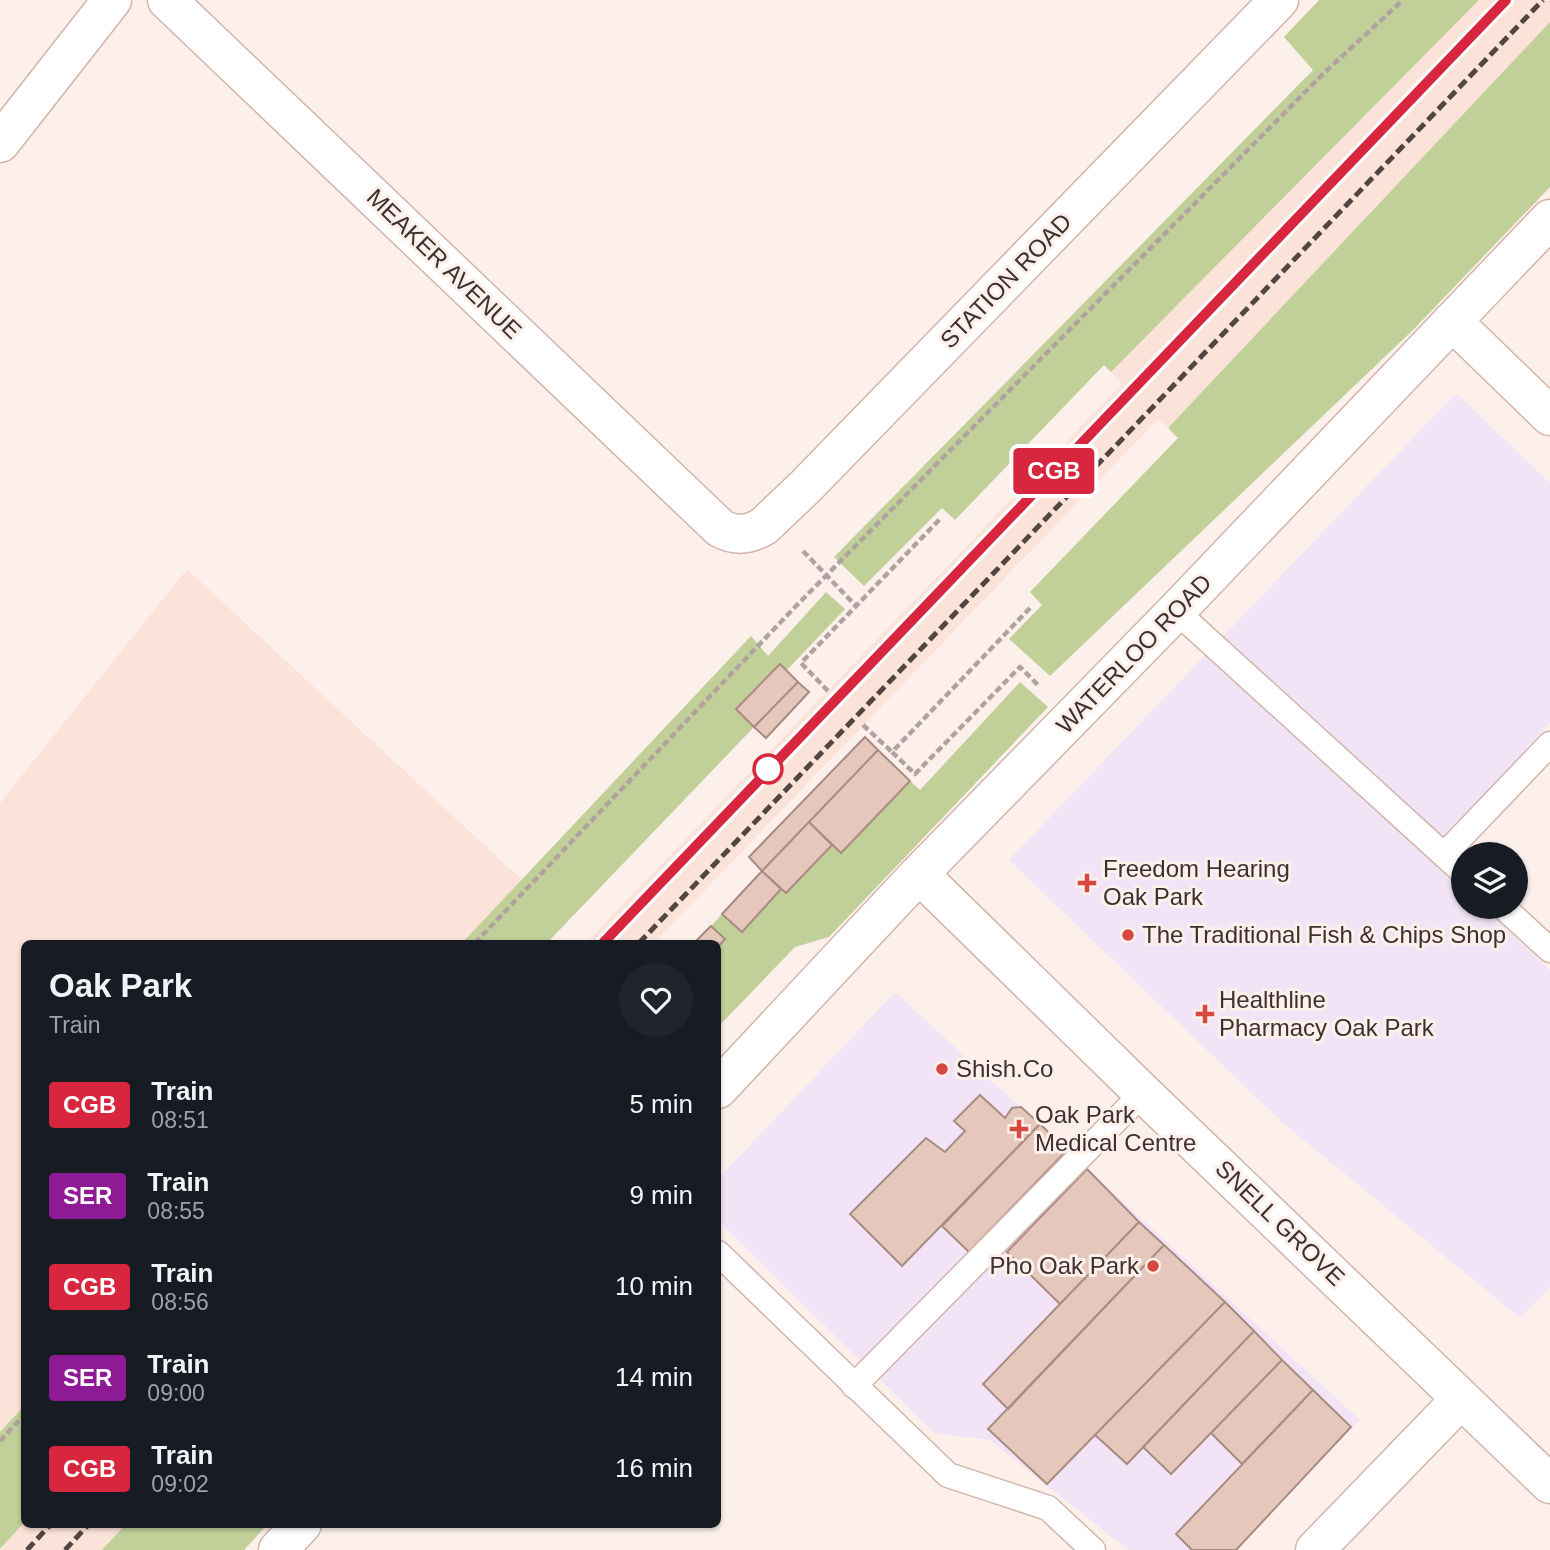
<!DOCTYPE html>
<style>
:root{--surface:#171b24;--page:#20242c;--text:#f1f3f6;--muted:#9ea1a6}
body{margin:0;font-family:Helvetica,sans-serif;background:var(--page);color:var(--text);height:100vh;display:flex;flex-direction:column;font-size:26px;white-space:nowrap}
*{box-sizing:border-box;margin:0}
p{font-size:23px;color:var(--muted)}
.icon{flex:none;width:38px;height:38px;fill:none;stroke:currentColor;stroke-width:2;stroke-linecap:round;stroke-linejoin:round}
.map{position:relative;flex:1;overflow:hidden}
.details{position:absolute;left:21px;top:940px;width:700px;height:588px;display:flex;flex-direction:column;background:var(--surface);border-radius:10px;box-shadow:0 2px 5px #0004}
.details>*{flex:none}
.badge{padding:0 14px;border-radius:5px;font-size:24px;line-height:46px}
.controls{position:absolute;left:1451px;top:842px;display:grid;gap:14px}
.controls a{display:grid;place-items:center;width:77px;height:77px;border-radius:50%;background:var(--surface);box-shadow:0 2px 5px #0004;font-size:35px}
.map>.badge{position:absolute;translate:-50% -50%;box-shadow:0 0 0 4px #fff}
.round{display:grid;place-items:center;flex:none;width:74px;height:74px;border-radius:37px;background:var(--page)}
.headline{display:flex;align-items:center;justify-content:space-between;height:119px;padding:0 28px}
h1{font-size:33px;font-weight:700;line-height:52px}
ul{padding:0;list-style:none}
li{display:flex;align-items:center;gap:21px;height:91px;padding:0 28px}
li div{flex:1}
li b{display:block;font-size:26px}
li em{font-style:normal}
li .badge{min-width:77px;font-weight:700;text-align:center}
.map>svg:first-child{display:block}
</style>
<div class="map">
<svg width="1550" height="1550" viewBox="0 0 1550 1550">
<rect width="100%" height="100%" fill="#fdf0eb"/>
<path fill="#f2e3f6" d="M 1456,393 L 1550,483 L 1550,722 L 1432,857 L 1463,887 L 1463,906 L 1483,907 L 1550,970 L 1550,1287 L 1520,1318 L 1283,1123 L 1009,860 Z
M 895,992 L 1360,1420 L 1231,1550 L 1128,1550 L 989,1440 L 934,1433 L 718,1221 L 718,1179 Z"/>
<path fill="#fbe3da" d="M 1479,0 L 1550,0 L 1550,23 L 1168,428 L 1158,419 L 654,943 L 586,943 L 1122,384 L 1111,372 Z
M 24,1523 L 24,1524 L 126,1524 L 102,1550 L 0,1550 Z"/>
<path fill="#fbe3d9" d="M 187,569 L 522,880 L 462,943 L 24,943 L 24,1406 L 0,1432 L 0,803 Z"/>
<path fill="#c1cf98" d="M 1319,0 L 1479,0 L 1111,372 L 1104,365 L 955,520 L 942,508 L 864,586 L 834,557 L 1313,70 L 1284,37 Z
M 1550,22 L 1550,187 L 1414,329 L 1050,676 L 1009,639 L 1042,605 L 1030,592 L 1178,438 L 1168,428 Z
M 826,592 L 845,609 L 787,670 L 780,664 L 736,708 L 754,727 L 547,943 L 462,943 L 751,636 L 768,656 Z
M 1020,682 L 1048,707 L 829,937 L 795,947 L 718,1027 L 718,947 L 725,939 L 711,926 L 722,914 L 742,931 L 781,889 L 786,892 L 832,845 L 841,853 L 910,781 L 920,790 Z
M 24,1406 L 24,1523 L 0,1549 L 0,1432 Z
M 126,1524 L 268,1524 L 244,1550 L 102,1550 Z"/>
<path fill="#e6c7bc" stroke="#a88b81" stroke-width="2" d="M 780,664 L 798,682 L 754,727 L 736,709 Z
M 798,682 L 809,692 L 766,738 L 754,727 Z
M 865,737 L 878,750 L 762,871 L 749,857 Z
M 878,750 L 910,781 L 841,853 L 809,822 Z
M 809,822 L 832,845 L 786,893 L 762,871 Z
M 762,871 L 781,889 L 742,932 L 722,914 Z
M 711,926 L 725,939 L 718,947 L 718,943 L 694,943 Z
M 980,1095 L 1005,1118 L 1012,1108 L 1021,1107 L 1040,1124 L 902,1266 L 850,1214 L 926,1138 L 945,1152 L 965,1131 L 954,1121 Z
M 1040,1124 L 1067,1150 L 969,1252 L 942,1226 Z
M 1087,1169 L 1139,1222 L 1060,1304 L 1007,1252 Z
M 1139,1222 L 1164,1245 L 1008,1409 L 983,1384 Z
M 1164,1245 L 1225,1302 L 1047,1484 L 988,1429 Z
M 1225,1302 L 1254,1331 L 1127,1464 L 1095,1435 Z
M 1254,1331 L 1282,1360 L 1171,1474 L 1143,1447 Z
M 1282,1360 L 1313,1390 L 1242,1464 L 1211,1433 Z
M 1313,1390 L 1351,1427 L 1236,1550 L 1192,1550 L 1176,1534 Z"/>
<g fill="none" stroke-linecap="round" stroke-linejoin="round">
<defs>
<path id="service" d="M 1176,611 L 1444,855 L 1550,744
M 1444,855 L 1463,872
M 1502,906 L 1550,950
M 718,1253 L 948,1475 L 1048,1508 L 1093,1550
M 854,1386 L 1143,1093"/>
<path id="minor" d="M 167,0 L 720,528 C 736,537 749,535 764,526 L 806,486 L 1279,0
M 1452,321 L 1550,416
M 919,874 L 1143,1093 L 1550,1484
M 718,1089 L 919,874 L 1176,611 L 1550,219
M 278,1550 L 302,1524
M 1315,1550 L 1461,1399"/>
<path id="primary" d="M 0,143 L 112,0"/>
</defs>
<use href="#service" stroke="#d3b5aa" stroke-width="27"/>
<use href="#minor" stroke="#d3b5aa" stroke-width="41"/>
<use href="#primary" stroke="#d3b5aa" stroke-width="41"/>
<path stroke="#b0a39f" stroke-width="4.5" stroke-dasharray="7 3.5" stroke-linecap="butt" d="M 803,551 L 856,606
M 1030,608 L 892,752 L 915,774 L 1020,667 L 1040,687
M 828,691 L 801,663 L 941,518
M 863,725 L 892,752
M 475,943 L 796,606 L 1325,72 L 1403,0
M 0,1441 L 24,1415"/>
<use href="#service" stroke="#fff" stroke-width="24"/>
<use href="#minor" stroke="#fff" stroke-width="38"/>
<use href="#primary" stroke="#fff" stroke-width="38"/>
<path stroke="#524642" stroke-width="5" stroke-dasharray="10 5" stroke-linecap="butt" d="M 603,943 L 1506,0
M 639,943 L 1543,0
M 27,1550 L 51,1524
M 65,1550 L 89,1524"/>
</g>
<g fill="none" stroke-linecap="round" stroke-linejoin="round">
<defs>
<path id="line" d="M 603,943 L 1506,0"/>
</defs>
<use href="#line" stroke="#fff" stroke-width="16"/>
<use href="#line" stroke="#d7263d" stroke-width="10"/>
</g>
<circle fill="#fff" stroke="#d7263d" stroke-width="3.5" cx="768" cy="769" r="14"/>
<g fill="#d64840" stroke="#fdf0eb" stroke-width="2.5">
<path d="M1083.5 872.5h7v7h7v7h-7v7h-7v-7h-7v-7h7z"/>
<circle cx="1128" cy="935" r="7"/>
<path d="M1201.5 1003.5h7v7h7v7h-7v7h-7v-7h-7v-7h7z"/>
<circle cx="942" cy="1069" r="7"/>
<path d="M1015.5 1118.5h7v7h7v7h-7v7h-7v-7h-7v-7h7z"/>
<circle cx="1153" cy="1266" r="7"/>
</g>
<g text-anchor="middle" stroke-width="6" stroke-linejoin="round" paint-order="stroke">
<g font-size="24" fill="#3d312d" stroke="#fdf0eb">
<text transform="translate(444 264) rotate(44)" y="8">MEAKER AVENUE</text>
<text transform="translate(1006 281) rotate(-46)" y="8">STATION ROAD</text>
<text transform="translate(1134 654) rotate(-46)" y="8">WATERLOO ROAD</text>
<text transform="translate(1280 1223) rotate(44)" y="8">SNELL GROVE</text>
</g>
<g font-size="24" fill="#3d312d" stroke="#fdf0eb" text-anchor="start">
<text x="1103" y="877">Freedom Hearing<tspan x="1103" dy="28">Oak Park</tspan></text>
<text x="1142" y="943">The Traditional Fish &amp; Chips Shop</text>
<text x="1219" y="1008">Healthline<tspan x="1219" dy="28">Pharmacy Oak Park</tspan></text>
<text x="956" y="1077">Shish.Co</text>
<text x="1035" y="1123">Oak Park<tspan x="1035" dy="28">Medical Centre</tspan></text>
<text x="1139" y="1274" text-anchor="end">Pho Oak Park</text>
</g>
</g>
</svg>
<div class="controls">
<a><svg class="icon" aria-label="layers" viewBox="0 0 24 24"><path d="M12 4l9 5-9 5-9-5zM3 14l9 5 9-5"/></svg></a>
</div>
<b class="badge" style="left:1054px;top:471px;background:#d7263d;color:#fff">CGB</b>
<section class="details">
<div class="headline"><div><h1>Oak Park</h1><p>Train</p></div><a class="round"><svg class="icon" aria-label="heart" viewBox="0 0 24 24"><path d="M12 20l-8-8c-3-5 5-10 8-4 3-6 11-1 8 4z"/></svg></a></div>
<ul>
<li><span class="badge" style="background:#d7263d;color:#fff">CGB</span><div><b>Train</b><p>08:51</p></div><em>5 min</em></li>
<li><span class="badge" style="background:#8f1a95;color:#fff">SER</span><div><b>Train</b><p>08:55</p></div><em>9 min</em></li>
<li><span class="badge" style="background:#d7263d;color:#fff">CGB</span><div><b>Train</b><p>08:56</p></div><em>10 min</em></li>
<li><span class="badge" style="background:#8f1a95;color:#fff">SER</span><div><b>Train</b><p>09:00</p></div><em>14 min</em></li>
<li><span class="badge" style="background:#d7263d;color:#fff">CGB</span><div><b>Train</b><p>09:02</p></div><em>16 min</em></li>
</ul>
</section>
</div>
